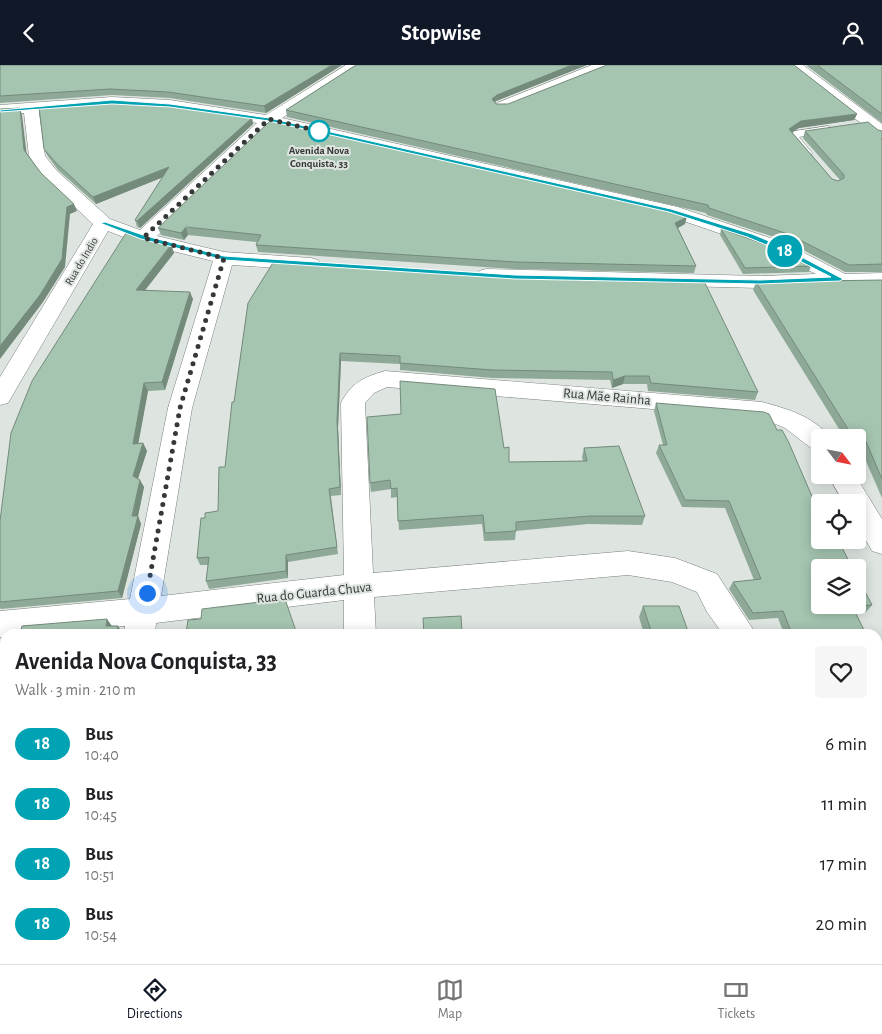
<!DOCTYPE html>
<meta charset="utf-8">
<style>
:root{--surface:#fff;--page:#f6f6f6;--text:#202124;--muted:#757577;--line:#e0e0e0;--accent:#111827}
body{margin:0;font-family:"Alegreya Sans",sans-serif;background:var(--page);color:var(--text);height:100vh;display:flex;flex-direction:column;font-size:19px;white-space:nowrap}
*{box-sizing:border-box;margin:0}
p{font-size:16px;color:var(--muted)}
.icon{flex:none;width:28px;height:28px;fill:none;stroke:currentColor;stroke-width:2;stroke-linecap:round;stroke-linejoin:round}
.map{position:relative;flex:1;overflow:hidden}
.sheet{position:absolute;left:0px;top:564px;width:882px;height:336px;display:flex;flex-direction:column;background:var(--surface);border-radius:15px 15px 0 0;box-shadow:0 2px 12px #0003}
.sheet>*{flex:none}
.badge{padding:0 10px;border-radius:16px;font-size:18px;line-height:32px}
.needle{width:32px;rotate:122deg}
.tools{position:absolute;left:811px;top:364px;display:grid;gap:10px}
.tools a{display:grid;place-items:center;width:55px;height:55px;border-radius:5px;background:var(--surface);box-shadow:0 2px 12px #0003;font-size:25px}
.you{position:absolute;width:25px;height:25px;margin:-12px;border:4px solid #fff;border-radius:50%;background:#1a73e8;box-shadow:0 0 0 8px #1a73e833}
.map>.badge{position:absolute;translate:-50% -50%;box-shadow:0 0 0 2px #fff}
.round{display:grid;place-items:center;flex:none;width:52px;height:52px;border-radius:5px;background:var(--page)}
.summary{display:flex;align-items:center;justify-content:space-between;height:85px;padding:0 15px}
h1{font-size:24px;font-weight:700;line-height:38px}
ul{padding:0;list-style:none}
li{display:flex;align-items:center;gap:15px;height:60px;padding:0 15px}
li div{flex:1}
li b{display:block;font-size:19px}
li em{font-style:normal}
li .badge{min-width:55px;font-weight:700;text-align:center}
header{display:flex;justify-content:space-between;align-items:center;height:65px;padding:0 15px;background:var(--accent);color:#fff;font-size:22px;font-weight:700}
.menu{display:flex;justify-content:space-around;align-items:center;height:70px;border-top:1px solid var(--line);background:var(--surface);font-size:14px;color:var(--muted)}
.menu a{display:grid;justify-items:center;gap:2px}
.menu .on{color:var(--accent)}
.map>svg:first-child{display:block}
</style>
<header><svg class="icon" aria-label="back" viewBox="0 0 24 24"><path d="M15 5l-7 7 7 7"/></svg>Stopwise<svg class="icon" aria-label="person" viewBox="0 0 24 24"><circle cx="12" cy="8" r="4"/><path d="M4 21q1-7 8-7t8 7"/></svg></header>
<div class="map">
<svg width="882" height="899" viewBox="0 0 882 899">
<rect width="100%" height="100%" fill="#dee5e0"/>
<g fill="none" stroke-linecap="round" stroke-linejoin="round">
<defs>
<path id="service" d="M 828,61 L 833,64 L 832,66 L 799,72 L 812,88 L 811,90 L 803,90 L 788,71 L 795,66 Z"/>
<path id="minor" d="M 346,0 L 363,0 L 282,53 L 678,142 L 785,178 L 845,209 L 882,208 L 882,220 L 760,223 L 486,216 L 479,214 L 476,210 L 479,206 L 486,204 L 760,211 L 816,209 L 771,186 L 666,150 L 272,60 L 157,171 L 224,187 L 311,193 L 318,195 L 321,199 L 318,203 L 311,205 L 232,200 L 192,343 L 161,531 L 344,510 L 341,338 C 351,318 364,312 385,306 L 762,337 C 787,344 813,351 830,372 L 820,372 L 820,386 L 811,383 L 785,363 L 761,353 L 387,322 L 374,328 L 365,338 L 373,508 L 628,486 L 675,493 L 717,509 L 756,569 L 723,569 L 707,547 L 697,527 L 672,517 L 628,510 L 374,532 L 376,569 L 344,569 L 344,535 L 156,558 L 155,569 L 124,569 L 125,561 L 39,569 L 5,569 L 5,572 L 0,572 L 0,546 L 130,534 L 168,343 L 213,196 L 136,177 L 108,166 L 8,338 L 0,340 L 0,312 L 93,159 L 45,114 L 29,91 L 24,48 L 0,50 L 0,40 L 112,32 L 170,35 L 266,50 ZM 112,42 L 170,45 L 257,58 L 140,165 L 110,154 L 57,106 L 45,91 L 39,47 Z
M 592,0 L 611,0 L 609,3 L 507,44 L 497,44 L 494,41 L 497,38 Z
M 787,0 L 803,0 L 882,59 L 882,72 L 876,70 Z
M 828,410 L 855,410 L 882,454 L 882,489 L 872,486 L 858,461 L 858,438 L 844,438 Z
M 878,751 L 882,753 L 882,797 L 878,795 Z
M 144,895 L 184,895 L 183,899 L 143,899 Z
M 341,895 L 381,895 L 381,899 L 341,899 Z
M 670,895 L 710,895 L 711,899 L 671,899 Z"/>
</defs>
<use href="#service" stroke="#797f7b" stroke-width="1"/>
<use href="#minor" stroke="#797f7b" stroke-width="1"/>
<use href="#service" fill="#fff" fill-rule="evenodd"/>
<use href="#minor" fill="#fff" fill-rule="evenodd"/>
</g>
<path fill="#8ea997" d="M 0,0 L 342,0 L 266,48 L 170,33 L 112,30 L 0,38 Z
M 356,0 L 587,0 L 496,36 L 495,38 L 496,39 L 857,49 L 854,55 L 799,63 L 792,67 L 832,114 L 838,116 L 840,115 L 803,73 L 805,66 L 878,65 L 882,66 L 882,207 L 845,207 L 786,176 L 707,150 L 706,148 L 287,52 L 286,45 Z
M 806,0 L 882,0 L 882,58 Z
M 252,53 L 253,59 L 140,163 L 137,162 L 135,155 L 163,112 L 96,139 L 58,105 L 47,90 L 44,84 Z
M 685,159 L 678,163 L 696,201 L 694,208 L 515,204 L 258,187 L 256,180 L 257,177 L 188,170 L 184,175 L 161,170 L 158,163 Z
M 721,164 L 811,201 L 809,207 L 743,209 L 720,170 Z
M 171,180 L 174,188 L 145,225 L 193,234 L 165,325 L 148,326 L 138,378 L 143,378 L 147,386 L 138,414 L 144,422 L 138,451 L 141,459 L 122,533 L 1,544 L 0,543 L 0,456 Z
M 882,215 L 882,433 L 859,380 L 858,380 L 858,372 L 844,372 L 753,225 L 756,217 Z
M 248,238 L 758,327 L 755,335 L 648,326 L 647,319 L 623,319 L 612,323 L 610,315 L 492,313 L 400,305 L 400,299 L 341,296 L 338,363 L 341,430 L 331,431 L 338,489 L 288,497 L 288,513 L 209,524 L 206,516 L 208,500 L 200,500 L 197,493 L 205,453 L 218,446 L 225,402 Z
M 656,338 L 820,475 L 872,540 L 866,547 L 855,547 L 866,569 L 784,569 L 778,553 L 749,555 L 729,524 L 733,517 L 754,515 L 725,443 L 682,442 L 656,388 L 659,380 L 663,380 L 654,346 Z
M 504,383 L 509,397 L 583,396 L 582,392 L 584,383 L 645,451 L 642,460 L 588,459 L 516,466 L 515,475 L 484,476 L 482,459 L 399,465 L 397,432 L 391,433 L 391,424 L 371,427 L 370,418 Z
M 643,541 L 689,569 L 644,569 L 639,552 Z
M 878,590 L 882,599 L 882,648 L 879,650 L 878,650 Z
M 878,704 L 882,704 L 882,742 L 881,742 L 878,734 Z
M 591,895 L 654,895 L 655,899 L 592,899 Z
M 790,895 L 878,895 L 882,899 L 791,899 Z"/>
<path fill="#748a7b" d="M 332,0 L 342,0 L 266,48 L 264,41 Z
M 572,0 L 587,0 L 496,36 L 492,41 L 492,34 L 497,30 Z
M 20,43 L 22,50 L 27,92 L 24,85 Z
M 857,49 L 854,55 L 799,63 L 786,71 L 789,64 L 801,56 Z
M 252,53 L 253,59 L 140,163 L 137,156 Z
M 169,102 L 171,109 L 96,139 L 93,132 Z
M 74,139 L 77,146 L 70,149 L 65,202 L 43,237 L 0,294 L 0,281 L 67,142 Z
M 687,152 L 685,159 L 674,165 L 675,158 Z
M 186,162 L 188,170 L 184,175 L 181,168 Z
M 171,180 L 174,188 L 139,233 L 136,225 Z
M 190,227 L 193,234 L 165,325 L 162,317 Z
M 340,288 L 341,296 L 338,363 L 341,430 L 340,422 L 337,356 Z
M 625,311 L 623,319 L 612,323 L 613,315 Z
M 144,318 L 148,326 L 137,386 L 133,379 Z
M 143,378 L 147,386 L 136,419 L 133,411 Z
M 140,415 L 144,422 L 138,451 L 141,459 L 122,533 L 118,526 Z
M 286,490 L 288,497 L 288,513 L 286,506 Z
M 107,554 L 114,564 L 106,561 Z
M 118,561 L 123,569 L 116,569 Z
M 111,895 L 120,895 L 119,899 L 110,899 Z
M 337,895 L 339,895 L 339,899 L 337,899 Z"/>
<path fill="#a5c5b0" stroke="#748a7b" d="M 0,0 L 332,0 L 264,41 L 168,27 L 110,24 L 0,31 Z
M 356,0 L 572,0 L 497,30 L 492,34 L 496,39 L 508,39 L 607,0 L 794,0 L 857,49 L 801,56 L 789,64 L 832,114 L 838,116 L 844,113 L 844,110 L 805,66 L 868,57 L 878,65 L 882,66 L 882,74 L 881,74 L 882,75 L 882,199 L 849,200 L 788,169 L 709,143 L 708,140 L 286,45 Z
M 817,0 L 882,0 L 882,49 Z
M 110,38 L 168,41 L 252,53 L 137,156 L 135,155 L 169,102 L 93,132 L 56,98 L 44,84 L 39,42 Z
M 20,43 L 24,85 L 41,108 L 74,139 L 67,142 L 62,194 L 40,230 L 0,281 L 0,44 Z
M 271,55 L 667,145 L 687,152 L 675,158 L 696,201 L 516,197 L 256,180 L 261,170 L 186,162 L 181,168 L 158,163 Z
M 721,164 L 773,182 L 811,201 L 745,203 Z
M 126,168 L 171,180 L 136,225 L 190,227 L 162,317 L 144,318 L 133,379 L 143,378 L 133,411 L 140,415 L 132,451 L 138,451 L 118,526 L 0,537 L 0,456 L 11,368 L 32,316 Z
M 274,196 L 516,212 L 704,216 L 758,327 L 651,318 L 649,311 L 625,311 L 613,315 L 612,307 L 492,305 L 400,298 L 400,291 L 340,288 L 337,356 L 340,422 L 329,424 L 337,482 L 286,490 L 286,506 L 206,516 L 209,492 L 197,493 L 201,453 L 205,453 L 205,448 L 218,446 L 219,402 L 225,402 L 232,337 L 234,337 L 248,238 Z
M 882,215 L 882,414 L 864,372 L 853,372 L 756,217 Z
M 400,316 L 495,324 L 504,383 L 509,382 L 509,397 L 587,396 L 584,383 L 619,381 L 645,451 L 590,451 L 516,457 L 516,466 L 485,468 L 483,450 L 398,456 L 397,423 L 391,424 L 390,415 L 370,418 L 367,352 L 401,349 Z
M 656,338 L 764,347 L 769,349 L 777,365 L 782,365 L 789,378 L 820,450 L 820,475 L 838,475 L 852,502 L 820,502 L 820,540 L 858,540 L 858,513 L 872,540 L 852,541 L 866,569 L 792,569 L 783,546 L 753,548 L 733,517 L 761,514 L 729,436 L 685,435 L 659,380 L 667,380 Z
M 285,534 L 297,569 L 186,569 L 188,555 L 201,554 L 202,544 Z
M 643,541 L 679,541 L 689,569 L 652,569 Z
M 461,551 L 462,567 L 505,565 L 505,569 L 424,569 L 423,553 Z
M 107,554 L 106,561 L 118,561 L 116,569 L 20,569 L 22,561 Z
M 878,590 L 882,599 L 882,628 L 879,628 L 882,635 L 882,644 L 878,644 Z
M 5,622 L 5,895 L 111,895 L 110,899 L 57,899 L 57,898 L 39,899 L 0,899 L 0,640 Z
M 878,704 L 882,704 L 882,721 L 878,711 Z
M 878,847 L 882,857 L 882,899 L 802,899 L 801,895 L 878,895 Z
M 208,895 L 337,895 L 337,899 L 207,899 Z
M 593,895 L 654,895 L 655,899 L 594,899 Z"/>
<path fill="#00a3b4" stroke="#fff" d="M 112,35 L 170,39 L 269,53 L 671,144 L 752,169 L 781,181 L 843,214 L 840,216 L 760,219 L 515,214 L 224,195 L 141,174 L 100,158 L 105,157 L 146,171 L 224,191 L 515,210 L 760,215 L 831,212 L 776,184 L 747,172 L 669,147 L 269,56 L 170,42 L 112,39 L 0,47 L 0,45 Z"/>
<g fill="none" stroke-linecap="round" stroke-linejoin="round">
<path stroke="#363837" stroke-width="5" stroke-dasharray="0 9" d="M 147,528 L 180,343 L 224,193 L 143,173 L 269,54 L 326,68 L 319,66"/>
</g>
<circle fill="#fff" stroke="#00a3b4" stroke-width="2.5" cx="319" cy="66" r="10"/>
<g text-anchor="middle" stroke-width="4" stroke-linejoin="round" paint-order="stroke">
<g font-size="11" font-weight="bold" fill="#363837" stroke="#dee5e0">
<text x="319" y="89">Avenida Nova<tspan x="319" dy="13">Conquista, 33</tspan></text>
</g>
<g font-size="11" fill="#363837" stroke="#dee5e0">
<text transform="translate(81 196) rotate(-59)" y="4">Rua do Indio</text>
</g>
<g font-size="14" fill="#363837" stroke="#dee5e0">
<text transform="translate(607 331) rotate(5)" y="5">Rua Mãe Rainha</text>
<text transform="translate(314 527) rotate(-6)" y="5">Rua do Guarda Chuva</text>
</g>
</g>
</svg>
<div class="tools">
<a><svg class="needle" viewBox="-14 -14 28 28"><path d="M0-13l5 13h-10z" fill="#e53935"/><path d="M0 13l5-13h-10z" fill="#757577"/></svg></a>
<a><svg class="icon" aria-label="locate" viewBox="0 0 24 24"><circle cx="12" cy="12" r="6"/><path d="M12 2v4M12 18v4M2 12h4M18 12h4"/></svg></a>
<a><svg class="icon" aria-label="layers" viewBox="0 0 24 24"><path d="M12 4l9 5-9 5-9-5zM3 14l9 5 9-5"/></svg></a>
</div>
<div class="you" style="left:147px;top:528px"></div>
<b class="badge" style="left:785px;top:186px;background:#00a3b4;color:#fff">18</b>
<section class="sheet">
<div class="summary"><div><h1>Avenida Nova Conquista, 33</h1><p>Walk · 3 min · 210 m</p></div><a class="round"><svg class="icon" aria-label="heart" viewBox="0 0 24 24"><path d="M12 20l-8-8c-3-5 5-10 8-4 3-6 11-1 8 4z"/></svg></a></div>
<ul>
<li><span class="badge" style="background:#00a3b4;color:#fff">18</span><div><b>Bus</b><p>10:40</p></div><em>6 min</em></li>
<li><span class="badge" style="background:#00a3b4;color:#fff">18</span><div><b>Bus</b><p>10:45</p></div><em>11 min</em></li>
<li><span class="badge" style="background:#00a3b4;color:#fff">18</span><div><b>Bus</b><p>10:51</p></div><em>17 min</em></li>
<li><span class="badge" style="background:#00a3b4;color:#fff">18</span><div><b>Bus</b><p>10:54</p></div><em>20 min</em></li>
</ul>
</section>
</div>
<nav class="menu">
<a class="on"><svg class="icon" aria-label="directions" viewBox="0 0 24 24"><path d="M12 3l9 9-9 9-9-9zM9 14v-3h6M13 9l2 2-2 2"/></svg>Directions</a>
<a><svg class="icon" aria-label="map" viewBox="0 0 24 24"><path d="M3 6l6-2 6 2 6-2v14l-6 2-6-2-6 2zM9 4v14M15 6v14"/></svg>Map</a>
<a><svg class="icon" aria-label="tickets" viewBox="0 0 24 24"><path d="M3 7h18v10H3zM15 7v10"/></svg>Tickets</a>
</nav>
